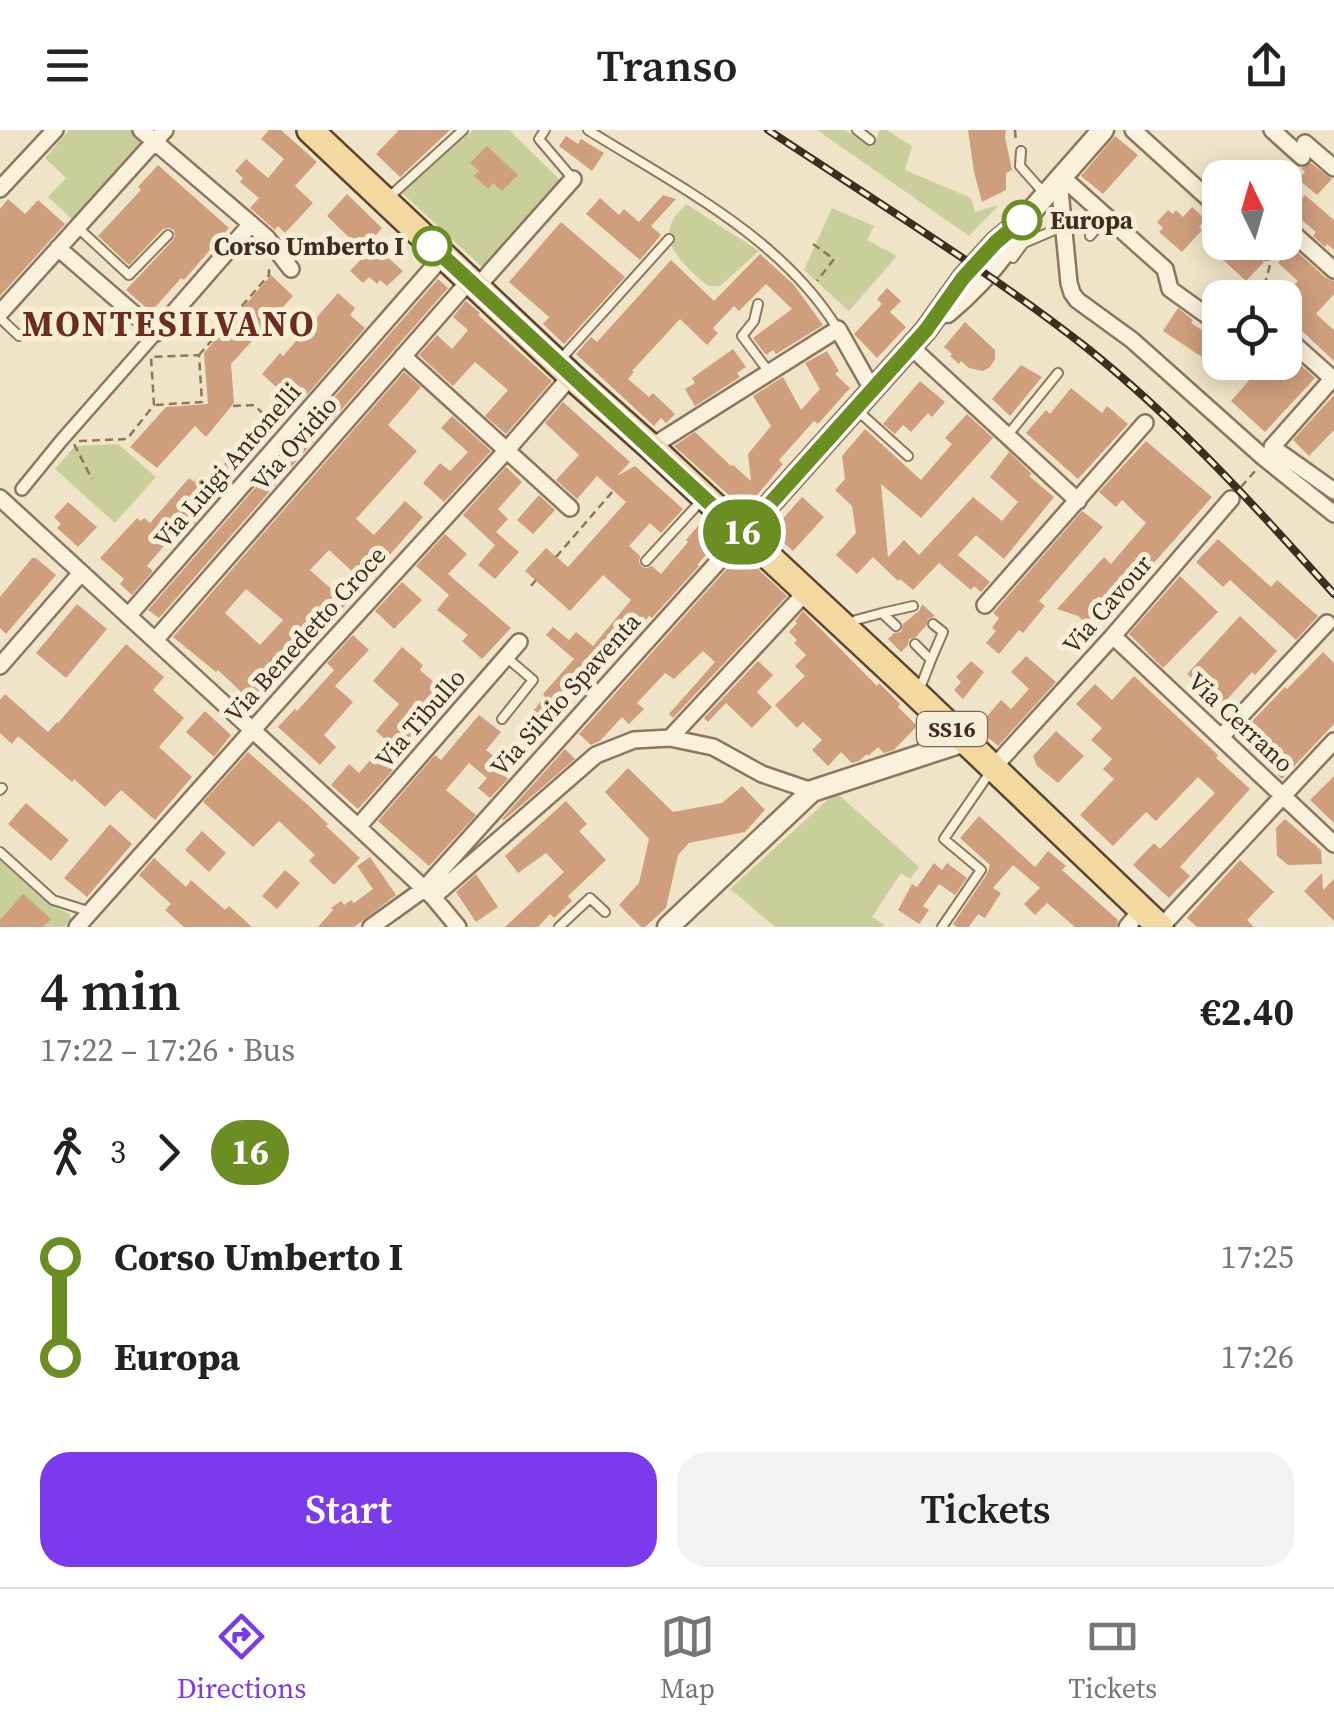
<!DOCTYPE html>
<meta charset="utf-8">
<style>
:root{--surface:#fff;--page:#f2f2f2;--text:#222;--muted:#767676;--line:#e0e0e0;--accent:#7c3aed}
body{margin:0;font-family:"Source Serif 4",serif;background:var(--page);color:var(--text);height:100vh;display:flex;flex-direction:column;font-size:38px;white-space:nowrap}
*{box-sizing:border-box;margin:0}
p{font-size:32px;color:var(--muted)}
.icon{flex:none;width:55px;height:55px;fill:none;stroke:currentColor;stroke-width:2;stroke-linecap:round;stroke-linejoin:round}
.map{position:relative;height:797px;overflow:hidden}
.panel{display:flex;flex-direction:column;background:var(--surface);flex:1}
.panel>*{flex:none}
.badge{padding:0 20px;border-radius:32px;font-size:35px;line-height:65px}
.needle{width:65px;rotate:355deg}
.buttons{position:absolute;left:1202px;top:30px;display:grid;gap:20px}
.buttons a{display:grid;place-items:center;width:100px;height:100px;border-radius:20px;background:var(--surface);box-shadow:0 5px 25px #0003;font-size:50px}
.map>.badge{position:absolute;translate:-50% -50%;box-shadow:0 0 0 5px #fff}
.legs{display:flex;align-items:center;gap:15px;height:110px;padding:0 40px;font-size:32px}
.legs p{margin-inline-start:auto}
.head{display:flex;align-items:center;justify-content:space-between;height:170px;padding:0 40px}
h1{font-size:55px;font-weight:600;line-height:75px}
.action{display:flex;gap:20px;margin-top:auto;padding:20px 40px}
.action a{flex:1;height:115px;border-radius:30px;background:var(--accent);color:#fff;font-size:40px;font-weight:600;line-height:115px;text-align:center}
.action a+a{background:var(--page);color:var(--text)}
ul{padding:0 40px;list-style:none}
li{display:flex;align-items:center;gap:35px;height:100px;font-size:38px}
li i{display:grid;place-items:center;width:15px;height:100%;margin:0 12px;background:currentColor}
li i::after{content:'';width:25px;height:25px;margin:-12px;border:8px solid;border-radius:50%;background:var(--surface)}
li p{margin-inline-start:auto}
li:first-child i{background:linear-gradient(#0000 50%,currentColor 0)}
li:last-child i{background:linear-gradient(currentColor 50%,#0000 0)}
header{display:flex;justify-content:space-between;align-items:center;height:130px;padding:0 40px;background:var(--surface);font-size:45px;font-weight:600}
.menu{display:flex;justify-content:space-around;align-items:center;height:140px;border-top:2px solid var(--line);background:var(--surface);font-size:28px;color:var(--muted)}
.menu a{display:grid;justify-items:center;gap:5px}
.menu .active{color:var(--accent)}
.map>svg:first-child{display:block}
</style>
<header><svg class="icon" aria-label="menu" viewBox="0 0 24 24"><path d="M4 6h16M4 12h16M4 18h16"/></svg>Transo<svg class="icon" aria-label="share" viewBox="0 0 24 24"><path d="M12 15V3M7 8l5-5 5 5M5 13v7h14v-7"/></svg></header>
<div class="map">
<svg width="1334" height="797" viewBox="0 0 1334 797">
<rect width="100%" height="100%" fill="#f0e4c8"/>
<path fill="#c9cf9b" d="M 69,0 L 136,0 L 148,11 L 74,91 L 48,67 L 66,48 L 45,28 Z
M 473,0 L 509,0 L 561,51 L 483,138 L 401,62 Z
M 817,0 L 845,0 L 872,17 L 880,0 L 887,0 L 912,16 L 905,40 L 971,68 L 975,82 L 999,75 L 969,106 Z
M 686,74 L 759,121 L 720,156 L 708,156 C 692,142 661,118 671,94 C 674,86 681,80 686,74 Z
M 832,78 L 874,96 L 867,110 L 897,126 L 849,181 L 804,140 Z
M 118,314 L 156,347 L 115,393 L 55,339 L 75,316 Z
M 836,662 L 919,737 L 910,749 L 901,743 L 872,787 L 884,794 L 883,797 L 775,797 L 730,759 Z
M 0,729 L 52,776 L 70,784 L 71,788 L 65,797 L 43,797 L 50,788 L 0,790 Z"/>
<path fill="#cf9f7d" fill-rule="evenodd" d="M 269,0 L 281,0 L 317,32 L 295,56 L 313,73 L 285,103 L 278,96 L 275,100 L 250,78 L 259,68 L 240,52 L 243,48 L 235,41 L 246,29 L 268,48 L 284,29 L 261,9 Z
M 399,0 L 450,0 L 400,47 L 376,24 Z
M 968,0 L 1006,0 L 1005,7 L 1012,40 L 1006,43 L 1006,60 L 982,72 L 974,42 Z
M 566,6 L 578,14 L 581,9 L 604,23 L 592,41 L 559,16 Z
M 1115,6 L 1138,25 L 1103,64 L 1081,46 Z
M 487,16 L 518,45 L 502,61 L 493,53 L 488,59 L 474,46 L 479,41 L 470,33 Z
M 1311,33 L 1332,49 L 1317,65 L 1298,49 L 1305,42 L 1301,38 Z
M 158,35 L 229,98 L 184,150 L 181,148 L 151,182 L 126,160 L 173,110 L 175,106 L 174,100 L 169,98 L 163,99 L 129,135 L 98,106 L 141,60 L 138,57 Z
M 347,64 L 382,98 L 370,112 L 403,141 L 387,156 L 380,150 L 377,154 L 369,147 L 363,153 L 350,141 L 366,124 L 327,86 Z
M 663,65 L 676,69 L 651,96 L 661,105 L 640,130 L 586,84 L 600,68 L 619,85 L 624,79 L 639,92 Z
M 1305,65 L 1334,90 L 1334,120 L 1327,114 L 1325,117 L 1313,106 L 1316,102 L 1291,81 Z
M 8,69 L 25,84 L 38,70 L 65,94 L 0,166 L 0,79 Z
M 1192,77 L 1205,89 L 1199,97 L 1202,100 L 1182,122 L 1159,102 L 1163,98 L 1157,92 L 1168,80 L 1173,84 L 1176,80 L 1183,87 Z
M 561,92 L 625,147 L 564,214 L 543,194 L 549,187 L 509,152 Z
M 1235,112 L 1243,112 L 1264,132 L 1246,151 L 1221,128 Z
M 1292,117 L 1326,148 L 1334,151 L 1334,164 L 1316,184 L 1334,200 L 1334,231 L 1285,185 L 1285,164 L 1298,151 L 1278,133 Z
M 760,124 L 794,155 L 823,195 L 776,224 L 773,220 L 766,225 L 753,208 L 792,179 L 766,154 L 739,181 L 734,176 L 713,198 L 718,203 L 707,215 L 680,189 L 632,241 L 634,242 L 628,249 L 649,267 L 653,263 L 675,284 L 666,293 L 661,288 L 654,296 L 576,224 L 591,207 L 597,212 L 671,130 L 714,171 Z
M 271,145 L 293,166 L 231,234 L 234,273 L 206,307 L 195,296 L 157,338 L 130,317 L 166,277 L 208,274 L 204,223 Z
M 438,149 L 448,158 L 159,488 L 148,480 Z
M 887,158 L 901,171 L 890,182 L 906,197 L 877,228 L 854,204 L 882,174 L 877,169 Z
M 338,163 L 355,178 L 350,185 L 365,198 L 297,276 L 262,244 L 280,223 L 283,226 Z
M 466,171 L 480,183 L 478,185 L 552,251 L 506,304 L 485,286 L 508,260 L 475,232 L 453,256 L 419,225 L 437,205 L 452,219 L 468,200 L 453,187 Z
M 1178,178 L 1193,190 L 1191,193 L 1220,212 L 1220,239 L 1163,201 Z
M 965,192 L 995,220 L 995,229 L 990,237 L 983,241 L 969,238 L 961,231 L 959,234 L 950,226 L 952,224 L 944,217 Z
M 733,219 L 746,237 L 737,243 L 740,247 L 695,276 L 685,259 L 695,253 L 692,248 Z
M 827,221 L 839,241 L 835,244 L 850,258 L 818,294 L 814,291 L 779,330 L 783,334 L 753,370 L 740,375 L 674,316 L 695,302 L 731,336 L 733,335 L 751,351 L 748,324 L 771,296 L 753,266 L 783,247 L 801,280 L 820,259 L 805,233 Z
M 1285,221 L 1315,248 L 1265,302 L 1231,271 L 1259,239 L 1252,232 L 1285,232 Z
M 1021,235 L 1042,247 L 1010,286 L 992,269 Z
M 404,242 L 421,257 L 388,295 L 417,321 L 356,389 L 374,405 L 405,371 L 423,387 L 365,453 L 329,420 L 310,440 L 347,473 L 329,493 L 324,489 L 275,543 L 278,546 L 253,573 L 218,540 L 216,542 L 173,507 ZM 246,459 L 283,490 L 260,515 L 225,483 Z
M 920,251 L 945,272 L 932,287 L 928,283 L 911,302 L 903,295 L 895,304 L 883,294 Z
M 1071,258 L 1102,283 L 1107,276 L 1128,294 L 1078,349 L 1026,303 L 1046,280 L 1050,284 Z
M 1334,265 L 1334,300 L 1309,326 L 1293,310 Z
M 563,272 L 630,332 L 617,346 L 635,336 L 683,379 L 661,403 L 650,393 L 629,416 L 640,426 L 639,432 L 642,437 L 647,438 L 652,436 L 661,444 L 688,412 L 686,410 L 702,391 L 721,408 L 697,435 L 699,436 L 652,488 L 649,486 L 607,534 L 605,532 L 555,588 L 558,590 L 539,614 L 520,598 L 545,566 L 543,564 L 574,529 L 546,505 L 553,497 L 569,510 L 576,502 L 593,516 L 631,470 L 603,445 L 570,481 L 525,441 L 546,418 L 568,437 L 626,372 L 597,346 L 577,369 L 556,350 L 579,325 L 545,293 Z
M 967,284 L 993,308 L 921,388 L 881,354 L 888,427 L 904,410 L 919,425 L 973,367 L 1002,391 L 1018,372 L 990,347 L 1009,322 L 1032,344 L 1029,346 L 1054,367 L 1004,429 L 976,405 L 958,425 L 990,452 L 981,462 L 974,456 L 971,460 L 939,433 L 913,460 L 900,449 L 898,451 L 873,427 L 857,444 L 836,425 L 856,403 L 852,376 L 835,360 L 845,349 L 842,326 L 865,299 L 921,350 L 952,314 L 945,308 Z
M 452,286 L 491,321 L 444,372 L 423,353 L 440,333 L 450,341 L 468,322 L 441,298 Z
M 247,308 L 260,319 L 236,345 L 224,334 Z
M 1146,311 L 1212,367 L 1094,501 L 1078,486 L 1057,479 L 1104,427 L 1111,434 L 1146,393 L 1122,370 L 1116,377 L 1099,362 Z
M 506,337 L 522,352 L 498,379 L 508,389 L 496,402 L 519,422 L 495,449 L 478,435 L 495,415 L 463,385 Z
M 199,346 L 207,354 L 209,351 L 218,359 L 195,384 L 199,388 L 184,405 L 178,399 L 147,436 L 153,441 L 132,465 L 120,454 L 124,449 L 100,428 L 137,388 L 141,391 L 144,388 L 150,393 L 189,348 L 194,352 Z
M 539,365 L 555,380 L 533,404 L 517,390 Z
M 802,367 L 824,387 L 793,421 L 771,402 Z
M 68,372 L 97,397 L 78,417 L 57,398 L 61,394 L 54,387 Z
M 1082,381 L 1103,397 L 1039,471 L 1045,476 L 1023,503 L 1019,500 L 999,524 L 986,513 L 996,501 L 992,498 L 999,488 L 993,483 Z
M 445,404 L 467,424 L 448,444 L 511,498 L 482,529 L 462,511 L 468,505 L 437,480 L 449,465 L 416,436 Z
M 1218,409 L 1271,457 L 1277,450 L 1318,486 L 1296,510 L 1230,450 L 1223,457 L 1196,432 Z
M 741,423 L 787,466 L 673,588 L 669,584 L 715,532 L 703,521 L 674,549 L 665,543 L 637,573 L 644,579 L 629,594 L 622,587 L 600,611 L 591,615 L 579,604 Z
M 32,428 L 36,428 L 56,445 L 6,504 L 0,498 L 0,467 Z
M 1180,446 L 1218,482 L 1163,538 L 1129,504 Z
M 402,452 L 422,470 L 394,499 L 375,481 Z
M 77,474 L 107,499 L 66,548 L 36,523 Z
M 922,474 L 935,486 L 928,489 L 926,496 L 916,507 L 909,509 L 908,515 L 901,522 L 888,509 L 894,503 L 901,502 L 903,494 L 919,481 Z
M 803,481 L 877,556 L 879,553 L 900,574 L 898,577 L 917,596 L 894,620 L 884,623 L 878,617 L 868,626 L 867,624 L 859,631 L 852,633 L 841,622 L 828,636 L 812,620 L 822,610 L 803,592 L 797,598 L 775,575 L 805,546 L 795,536 L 806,525 L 794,513 L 797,510 L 789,502 L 797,493 L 795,491 Z
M 1240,486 L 1277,521 L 1255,545 L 1252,542 L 1222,575 L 1187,544 Z
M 353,505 L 369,520 L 335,556 L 353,572 L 324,605 L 336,617 L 320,635 L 278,597 L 295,579 L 297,581 L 334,540 L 327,533 Z
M 126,514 L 164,547 L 153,560 L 184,588 L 159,617 L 192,647 L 155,690 L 121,660 L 105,677 L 74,649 L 72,652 L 18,606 L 12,614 L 0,603 L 0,570 L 5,564 L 48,602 L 57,592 L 58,593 Z
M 402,517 L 423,535 L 420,540 L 445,562 L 410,602 L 413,605 L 387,634 L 393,640 L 358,679 L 331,655 L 349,634 L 359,643 L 387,611 L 376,601 L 399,574 L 373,551 Z
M 1323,522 L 1334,533 L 1334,594 L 1282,649 L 1237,607 L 1285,557 L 1287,559 Z
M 1026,526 L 1056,552 L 998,616 L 977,598 L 1001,570 L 1011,579 L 1029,559 L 1011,542 Z
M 758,531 L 773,545 L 757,562 L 772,577 L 752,598 L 726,573 L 708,592 L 704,588 Z
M 971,531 L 984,542 L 963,569 L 954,560 L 961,552 L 956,547 Z
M 1134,546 L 1218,625 L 1216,628 L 1250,659 L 1180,737 L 1190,746 L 1169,768 L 1133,735 L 1154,713 L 1160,719 L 1215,663 L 1198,647 L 1156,691 L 1146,682 L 1113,716 L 1080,685 L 1114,649 L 1103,639 L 1112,629 L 1091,610 L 1102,598 L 1076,574 L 1095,554 L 1112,570 Z
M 205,581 L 231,605 L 214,627 L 186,602 Z
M 479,585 L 501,602 L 486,620 L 509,639 L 504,645 L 508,649 L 490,668 L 478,658 L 487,648 L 469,633 L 446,660 L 476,685 L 429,736 L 378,691 L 435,625 L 441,630 Z
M 1056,601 L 1084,626 L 1058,653 L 1037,636 L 1033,626 Z
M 565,619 L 575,629 L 504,690 L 502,689 Z
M 248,622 L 308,675 L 328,694 L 326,696 L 360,728 L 334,755 L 309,731 L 315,725 L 279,691 L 253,717 L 203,672 Z
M 628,638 L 673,682 L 722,673 L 742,656 L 765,680 L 745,702 L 689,713 L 678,725 L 666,778 L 645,797 L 641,797 L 619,775 L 639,753 L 649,709 L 605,662 Z
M 1334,646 L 1334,693 L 1310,670 Z
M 566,671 L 587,694 L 579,701 L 606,730 L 568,766 L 572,771 L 554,788 L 550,784 L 538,797 L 505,797 L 564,742 L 546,723 L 518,743 L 505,726 Z
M 26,673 L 69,710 L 51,731 L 8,694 Z
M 979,686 L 1035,737 L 1048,721 L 1066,736 L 1062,740 L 1118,790 L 1116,797 L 1075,797 L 1047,773 L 1035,785 L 1024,774 L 1040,758 L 1013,735 L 993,758 L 1001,763 L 985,788 L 978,784 L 969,797 L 957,797 L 953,794 L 987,744 L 990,735 L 960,708 Z
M 1285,689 L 1321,720 L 1322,734 L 1288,735 L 1277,726 L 1276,698 Z
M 110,694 L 132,714 L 87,767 L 64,748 Z
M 202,701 L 226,723 L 209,742 L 185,720 Z
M 370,727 L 396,765 L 354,797 L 318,797 L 333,780 L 331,778 L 341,771 L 344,775 L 351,770 L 354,773 L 373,759 L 357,736 Z
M 154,728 L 186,757 L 191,750 L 225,780 L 229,776 L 252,797 L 184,797 L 165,780 L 171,774 L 139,745 Z
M 1240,730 L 1274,762 L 1247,790 L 1254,797 L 1197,797 L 1187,788 Z
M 934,733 L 942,740 L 947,733 L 967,748 L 955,765 L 939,754 L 923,776 L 929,780 L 919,794 L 898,780 L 912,754 L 917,757 Z
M 285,740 L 300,753 L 277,779 L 262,766 Z
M 1322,743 L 1323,760 L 1334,749 L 1334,791 L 1304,761 Z
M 476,744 L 498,777 L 476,792 L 456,762 Z
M 23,764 L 51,789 L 43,797 L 0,797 L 0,790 Z"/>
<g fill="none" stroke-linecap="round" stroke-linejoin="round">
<defs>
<path id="service" d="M 545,0 L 539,9 L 573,49
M 588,0 C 676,55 781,107 837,198
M 857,0 L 870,10
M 1021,21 L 1020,36 L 1043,62
M 388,68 L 463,0
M 77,97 L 129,145 L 168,105
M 1090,106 L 1106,87
M 1013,128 L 1024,113 L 1064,96
M 758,174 L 754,191 L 742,206 L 769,242
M 0,188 L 19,206
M 560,230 L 669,109
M 858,281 L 908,326
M 1007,306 L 1058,243
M 646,431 L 701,371
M 882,483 L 913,476
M 849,496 L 856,490 L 882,483 L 896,496
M 915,514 L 931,530 L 922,553 L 917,558
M 931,530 L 943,502 L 933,494
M 502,589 L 533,550 L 506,527
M 0,660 L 2,658
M 0,722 L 53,770 L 91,782
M 559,797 L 590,768 L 605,782
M 942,797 L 981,740 L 944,709 L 991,641"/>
<path id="pedestrian" d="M 22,359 L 61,311 L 156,203"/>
<path id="minor" d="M 141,0 L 251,94 L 267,108 L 291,139
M 1133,0 L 1220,79
M 1272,0 L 1302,27
M 1305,13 L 1334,38
M 1062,47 L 1165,139 L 1170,159 L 1220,195
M 1059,50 L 1069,153 L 1072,163 L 1077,170 L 1132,210 L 1263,327 L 1334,384
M 0,59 L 55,0
M 1285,96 L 1334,140
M 1257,112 L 1266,121
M 58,118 L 156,203 L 251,94
M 477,157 L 573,49
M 0,183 L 165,0
M 1285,206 L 1333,249
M 911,217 L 1078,371
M 403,226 L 570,378
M 1334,247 L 1272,317 L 1334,361
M 651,317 L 838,199 L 872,259
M 0,368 L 358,697 L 433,767 L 458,797
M 985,475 L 1145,293
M 128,486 L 443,126
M 1113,506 L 1334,714
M 156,509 L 470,150
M 0,536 L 81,443
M 1221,607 L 1327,493
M 670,608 L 806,462
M 993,638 L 1113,506 L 1231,369
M 358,697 L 519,512
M 433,767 L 596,625 L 634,610 L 670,608 L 713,617 L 762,644 L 812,661
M 77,797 L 315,530 L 506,321 L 571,246
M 371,797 L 424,759 L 743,404
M 1127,797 L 1141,780
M 1161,797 L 1334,611"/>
<path id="tertiary" d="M 947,182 C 976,158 999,132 1020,100
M 743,404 L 926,200 L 963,148 L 996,112 L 1029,84 L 1103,0
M 668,797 L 812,661 L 965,611"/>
<path id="primary" d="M 310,0 L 571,246 L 651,317 L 913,561 L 1160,797"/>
</defs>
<use href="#service" stroke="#8d765c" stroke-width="12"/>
<use href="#pedestrian" stroke="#8d765c" stroke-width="16"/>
<use href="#minor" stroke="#8d765c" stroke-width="20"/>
<use href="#tertiary" stroke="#8d765c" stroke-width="25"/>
<use href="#primary" stroke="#5b4430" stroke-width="30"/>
<path stroke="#8d765c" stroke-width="2.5" stroke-dasharray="8 5" stroke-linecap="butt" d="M 1015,0 L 1016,13
M 1285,83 L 1297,43
M 813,114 L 834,129 L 817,151
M 1261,168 L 1270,135
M 199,225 L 269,145 L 269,135
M 233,276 L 254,275 L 274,294
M 79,311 L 127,309 L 154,275 L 151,227 L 199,225 L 202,272 L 154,275
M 74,314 L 92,349
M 1241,357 L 1256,340
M 556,427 L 613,361
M 531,456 L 536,450"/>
<use href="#service" stroke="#faf1dc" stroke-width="8"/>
<use href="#pedestrian" stroke="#faf1dc" stroke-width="11"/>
<use href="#minor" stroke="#faf1dc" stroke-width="15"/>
<use href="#tertiary" stroke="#faf1dc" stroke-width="20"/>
<use href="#primary" stroke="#f3d9a0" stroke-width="25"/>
<defs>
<path id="rail" d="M 768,0 C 875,71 986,139 1087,218 C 1178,291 1256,377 1334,464"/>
</defs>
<use href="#rail" stroke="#3d2e20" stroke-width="8"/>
<use href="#rail" stroke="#f7eed8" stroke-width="4" stroke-dasharray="11" stroke-linecap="butt"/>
</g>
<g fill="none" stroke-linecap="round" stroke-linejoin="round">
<defs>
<path id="line-1" d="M 432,116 L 743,404 L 926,200 L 963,148 L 996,112 L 1022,90"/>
</defs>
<use href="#line-1" stroke="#fff" stroke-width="22"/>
<use href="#line-1" stroke="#6b8e23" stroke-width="15"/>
</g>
<g fill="#fff" stroke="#6b8e23" stroke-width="5">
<circle cx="1022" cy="90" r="18"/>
<circle cx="432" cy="116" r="18"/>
</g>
<g text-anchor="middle" stroke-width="10" stroke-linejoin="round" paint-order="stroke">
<rect fill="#f7eed8" stroke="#756857" stroke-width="2.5" x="917" y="582" width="70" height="34" rx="8"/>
<g font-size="22" font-weight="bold" fill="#3d2e20">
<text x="952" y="607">SS16</text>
</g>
<g font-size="25" font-weight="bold" fill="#3d2e20" stroke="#f7eed8" text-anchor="start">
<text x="1050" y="99">Europa</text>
<text x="404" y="125" text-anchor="end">Corso Umberto I</text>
</g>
<g font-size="25" fill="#3d2e20" stroke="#f7eed8">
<text transform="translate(294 313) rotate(-49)" y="9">Via Ovidio</text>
<text transform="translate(227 335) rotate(-49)" y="9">Via Luigi Antonelli</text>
<text transform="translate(1107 474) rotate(-49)" y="9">Via Cavour</text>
<text transform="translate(305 504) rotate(-48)" y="9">Via Benedetto Croce</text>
<text transform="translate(565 564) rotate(-48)" y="9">Via Silvio Spaventa</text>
<text transform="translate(420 588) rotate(-49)" y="9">Via Tibullo</text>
<text transform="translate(1241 592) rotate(43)" y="9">Via Cerrano</text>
</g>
<g font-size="35" font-weight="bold" letter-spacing="2.5" fill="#6b2e1e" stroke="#f7eed8">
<text x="169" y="206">MONTESILVANO</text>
</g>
</g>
</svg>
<div class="buttons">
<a><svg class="needle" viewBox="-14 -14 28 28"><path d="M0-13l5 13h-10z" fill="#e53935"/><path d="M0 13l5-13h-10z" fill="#767676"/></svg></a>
<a><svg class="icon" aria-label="locate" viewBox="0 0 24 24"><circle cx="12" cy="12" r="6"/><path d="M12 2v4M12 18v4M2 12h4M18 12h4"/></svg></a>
</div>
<b class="badge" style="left:742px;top:402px;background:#6b8e23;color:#fff">16</b>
</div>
<section class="panel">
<div class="head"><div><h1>4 min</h1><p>17:22 – 17:26 · Bus</p></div><b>€2.40</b></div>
<div class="legs"><svg class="icon" aria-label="walk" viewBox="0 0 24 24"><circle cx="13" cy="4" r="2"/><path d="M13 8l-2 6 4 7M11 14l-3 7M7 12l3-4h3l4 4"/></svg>3<svg class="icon" aria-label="forward" viewBox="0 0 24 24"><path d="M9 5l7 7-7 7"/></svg><b class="badge" style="background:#6b8e23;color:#fff">16</b></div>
<ul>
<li><i style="color:#6b8e23"></i><b>Corso Umberto I</b><p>17:25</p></li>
<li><i style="color:#6b8e23"></i><b>Europa</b><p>17:26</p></li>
</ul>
<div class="action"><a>Start</a><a>Tickets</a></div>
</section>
<nav class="menu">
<a class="active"><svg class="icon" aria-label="directions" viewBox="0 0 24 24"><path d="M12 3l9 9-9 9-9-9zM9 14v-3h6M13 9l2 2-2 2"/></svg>Directions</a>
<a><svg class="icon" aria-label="map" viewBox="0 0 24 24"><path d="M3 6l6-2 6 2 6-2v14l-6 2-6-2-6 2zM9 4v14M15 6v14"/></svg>Map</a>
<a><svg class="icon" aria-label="tickets" viewBox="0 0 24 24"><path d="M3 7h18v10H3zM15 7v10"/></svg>Tickets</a>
</nav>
